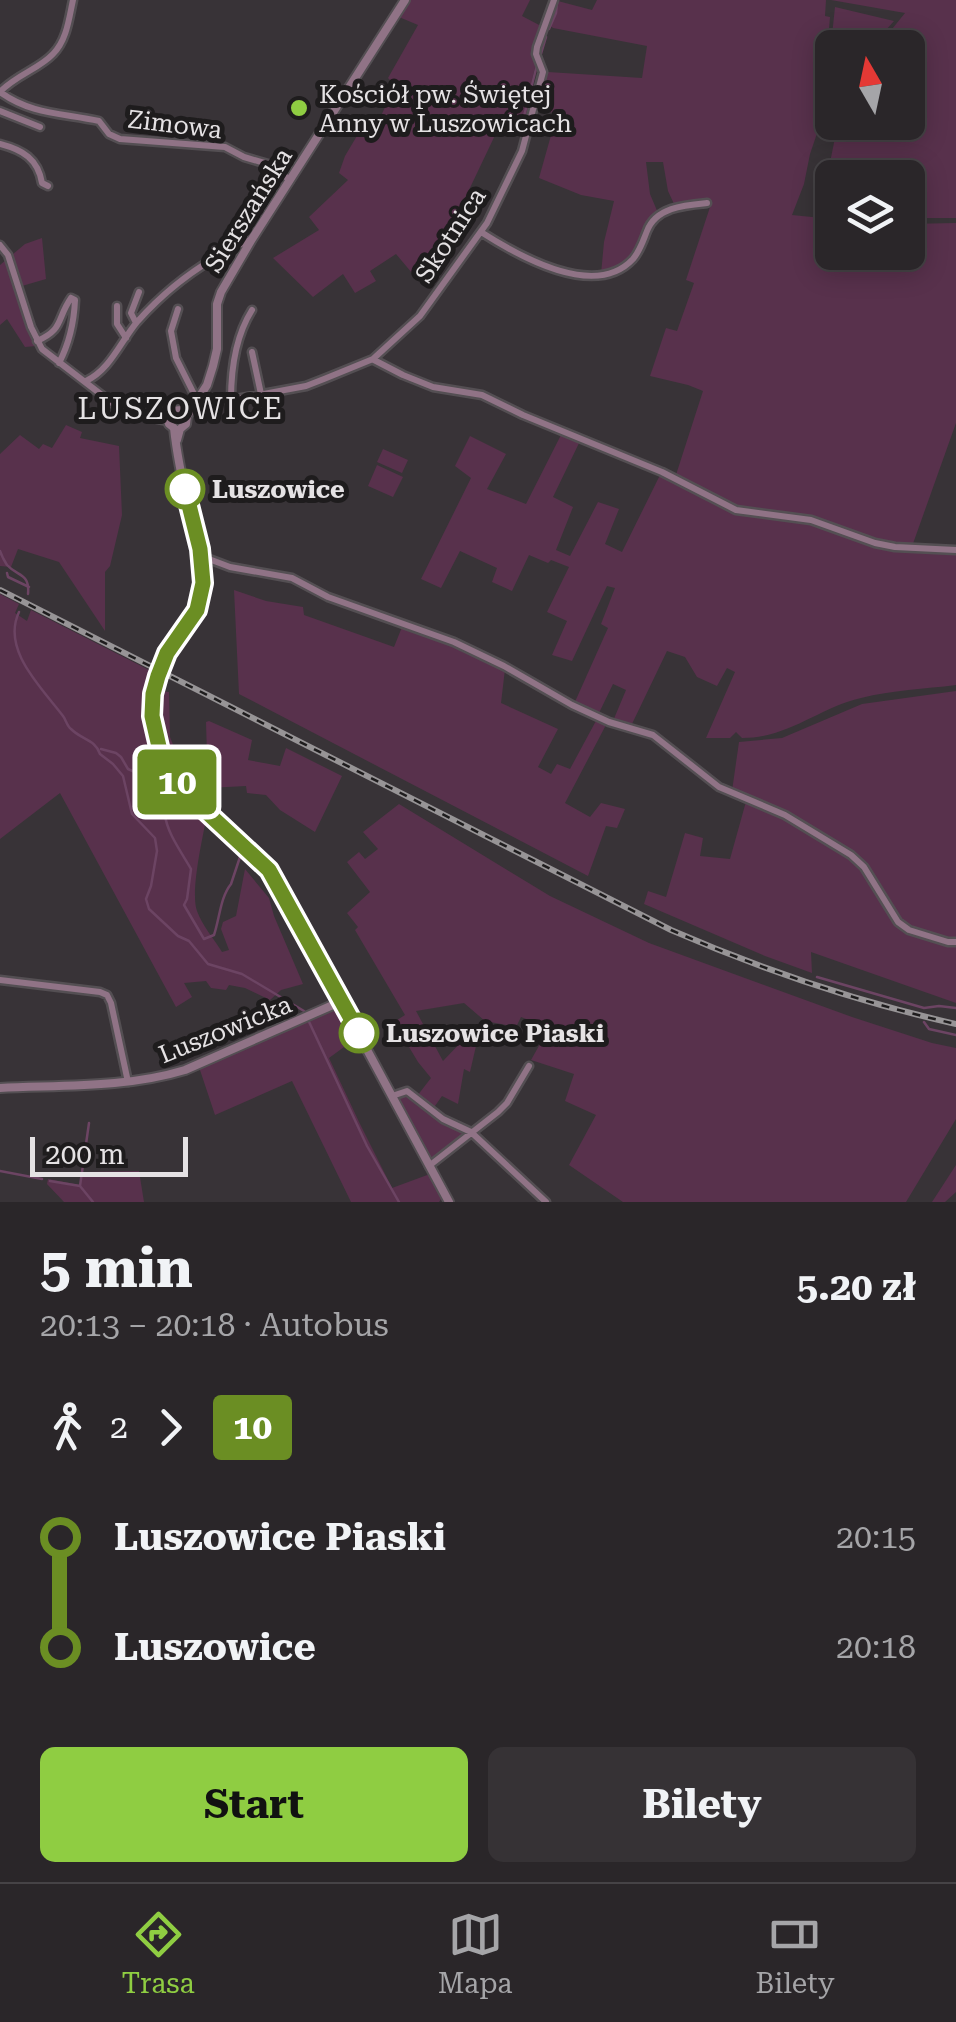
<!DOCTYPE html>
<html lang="pl">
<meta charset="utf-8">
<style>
:root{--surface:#2a2629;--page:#363235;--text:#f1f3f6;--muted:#a5a5a8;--line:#464346;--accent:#8fcd42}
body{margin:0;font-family:"Roboto Serif",serif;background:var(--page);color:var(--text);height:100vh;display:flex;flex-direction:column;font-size:38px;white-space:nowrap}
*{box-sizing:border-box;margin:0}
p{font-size:32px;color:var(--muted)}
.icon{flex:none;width:55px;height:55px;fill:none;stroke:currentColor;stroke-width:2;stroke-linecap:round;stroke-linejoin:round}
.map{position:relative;height:1202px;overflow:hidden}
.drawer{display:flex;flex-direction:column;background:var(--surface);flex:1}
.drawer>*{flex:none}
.badge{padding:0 20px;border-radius:8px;font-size:35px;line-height:65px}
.needle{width:65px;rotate:351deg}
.controls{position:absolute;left:815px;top:30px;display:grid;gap:20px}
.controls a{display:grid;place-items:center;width:110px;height:110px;border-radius:15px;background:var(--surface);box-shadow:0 5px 25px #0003,0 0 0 2px var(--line);font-size:50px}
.scale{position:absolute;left:30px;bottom:25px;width:158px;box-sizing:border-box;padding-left:10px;border:5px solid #e5e2e4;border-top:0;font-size:28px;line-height:35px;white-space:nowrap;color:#e5e2e4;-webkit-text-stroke:8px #1e1c1d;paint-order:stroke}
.map>.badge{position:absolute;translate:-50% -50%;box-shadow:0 0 0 5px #fff}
.legs{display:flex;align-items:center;gap:15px;height:110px;padding:0 40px;font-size:32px}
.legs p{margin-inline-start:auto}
.head{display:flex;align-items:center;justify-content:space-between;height:170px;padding:0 40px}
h1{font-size:55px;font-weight:700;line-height:75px}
.cta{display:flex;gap:20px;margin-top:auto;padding:20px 40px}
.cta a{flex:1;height:115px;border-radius:15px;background:var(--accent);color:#111;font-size:40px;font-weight:700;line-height:115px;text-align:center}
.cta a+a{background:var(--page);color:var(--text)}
ul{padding:0 40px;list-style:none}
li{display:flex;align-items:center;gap:35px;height:110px;font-size:38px}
li i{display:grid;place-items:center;width:15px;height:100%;margin:0 12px;background:currentColor}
li i::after{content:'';width:25px;height:25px;margin:-12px;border:8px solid;border-radius:50%;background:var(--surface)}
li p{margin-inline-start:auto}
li:first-child i{background:linear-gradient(#0000 50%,currentColor 0)}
li:last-child i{background:linear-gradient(currentColor 50%,#0000 0)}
.tabs{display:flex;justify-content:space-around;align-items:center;height:140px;border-top:2px solid var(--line);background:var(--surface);font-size:28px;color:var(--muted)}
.tabs a{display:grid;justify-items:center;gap:5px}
.tabs .on{color:var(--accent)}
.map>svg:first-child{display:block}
</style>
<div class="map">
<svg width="956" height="1202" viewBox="0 0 956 1202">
<rect width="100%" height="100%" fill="#383337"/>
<path fill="#58314c" d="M 409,0 L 530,0 L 522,16 L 541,26 L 534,47 L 536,63 L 528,97 L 532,107 L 523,136 L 498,129 L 448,234 L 433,254 L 412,273 L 396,254 L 370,271 L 376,281 L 355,293 L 343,274 L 313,297 L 273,258 L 319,230 L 309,217 L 348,180 L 339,173 L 345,156 L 370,114 L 381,116 L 395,85 L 388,78 L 418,25 L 399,17 Z
M 554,0 L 592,10 L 597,0 L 826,0 L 825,16 L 830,17 L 826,64 L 832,89 L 810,154 L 804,184 L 792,215 L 832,219 L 832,252 L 908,252 L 908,224 L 956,223 L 956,423 L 910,552 L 956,555 L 956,685 C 925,689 892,690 861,698 C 818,708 789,738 742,738 L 736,732 L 730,738 L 706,738 L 735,672 L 727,668 L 717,686 L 697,677 L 685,657 L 667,651 L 631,726 L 613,721 L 626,690 L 613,684 L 598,715 L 574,704 L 608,628 L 601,624 L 615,588 L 607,586 L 572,661 L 552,655 L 567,621 L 547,612 L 569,567 L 551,560 L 548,563 L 529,555 L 512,591 L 492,582 L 497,568 L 460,551 L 441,588 L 421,579 L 471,478 L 455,466 L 470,436 L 506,454 L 487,489 L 526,504 L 562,433 L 580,441 L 553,497 L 573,507 L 556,550 L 570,556 L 598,502 L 619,509 L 605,544 L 622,552 L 660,475 L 674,481 L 703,391 L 688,385 L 650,376 L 666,328 L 677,331 L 694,283 L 686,280 L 712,201 L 675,206 L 668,191 L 663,162 L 646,162 L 650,194 L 658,213 C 641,226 643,250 625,264 C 619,268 609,271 601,274 L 604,242 L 614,201 L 581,195 L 539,178 L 557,114 L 539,109 L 548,72 L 642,78 L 647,46 L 553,28 L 545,21 Z
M 831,0 L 956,0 L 956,218 L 908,218 L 908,178 L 832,178 L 832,214 L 820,212 L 838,123 L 908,122 L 908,48 L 832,48 L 832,76 L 829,64 L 835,7 L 894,21 L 886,30 L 884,39 L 905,13 Z
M 42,238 L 46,279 L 15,288 L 30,335 L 36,346 L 25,347 L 7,319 L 0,325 L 0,265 L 25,244 Z
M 66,425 L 82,432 L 80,438 L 119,446 L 122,515 L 110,566 L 105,572 L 105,631 L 59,562 L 18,549 L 11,567 L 0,566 L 0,454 L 20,435 L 39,449 L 43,444 L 52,448 Z
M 383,449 L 408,460 L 402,473 L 377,462 Z
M 377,465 L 403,477 L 393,497 L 368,486 Z
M 234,590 L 266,601 L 303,607 L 304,615 L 394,647 L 402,627 L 452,644 L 505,669 L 501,703 L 558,729 L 538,767 L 551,774 L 557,764 L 570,769 L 597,719 L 607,723 L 565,803 L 590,817 L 601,803 L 625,809 L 617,828 L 606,826 L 588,876 L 239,694 Z
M 0,594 L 19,604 L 15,613 L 27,621 L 31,610 L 155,673 L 154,741 L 160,760 L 158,762 L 170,782 L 172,781 L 207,815 C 203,836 190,892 197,911 C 202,925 214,939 222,952 L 229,950 L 221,929 L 223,922 L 236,916 L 245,869 L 269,898 L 274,916 L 303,984 L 281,990 L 270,1000 L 245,988 L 229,985 L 226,990 L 211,988 L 206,981 L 184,983 L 192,997 L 176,1007 L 60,793 L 0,839 Z
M 161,691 L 169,692 L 170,737 L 184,773 L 178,773 C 164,743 160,724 161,691 Z
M 956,691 L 956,1003 L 811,952 L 812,973 L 765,956 L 644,904 L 648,891 L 666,897 L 685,833 L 703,838 L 700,856 L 730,859 L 747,798 L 732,791 L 739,742 L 782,738 L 862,704 Z
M 209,721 L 252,740 L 248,760 L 280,766 L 286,748 L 342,776 L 315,832 L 280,810 L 266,795 L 247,793 L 246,786 L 208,788 L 206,722 Z
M 399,804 L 550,896 L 649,943 L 852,1017 L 932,1043 L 956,1048 L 956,1119 L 906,1202 L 623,1202 L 569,1165 L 596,1115 L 565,1101 L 574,1074 L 531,1060 L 549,1028 L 521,1017 L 516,1027 L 485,1021 L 464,1003 L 416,1011 L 443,1061 L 465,1038 L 476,1046 L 470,1072 L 464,1069 L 458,1104 L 442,1096 L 430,1113 L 441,1122 L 462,1131 L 462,1138 L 432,1162 L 396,1096 L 405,1094 L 414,1100 L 431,1078 L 418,1062 L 394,1022 L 405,1015 L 355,930 L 358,927 L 347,913 L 370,892 L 347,862 L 359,852 L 365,859 L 378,849 L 363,832 Z
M 339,1007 L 354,1033 L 355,1039 L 329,1058 L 360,1124 L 392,1188 L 430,1174 L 442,1198 L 439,1202 L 351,1202 L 292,1081 L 215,1115 L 199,1067 Z
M 956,1165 L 956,1192 L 945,1202 L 932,1202 Z
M 139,1171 L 144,1202 L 64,1202 L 47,1184 L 48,1179 L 80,1185 L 83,1172 Z"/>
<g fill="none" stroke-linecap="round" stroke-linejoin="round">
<path stroke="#6c4463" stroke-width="2.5" d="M 549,29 L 556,13 L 557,3
M 540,57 L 546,37
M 521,128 L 537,65
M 495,200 L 513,160
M 0,551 C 1,554 5,562 7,565 C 18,577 30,573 28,594
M 7,573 L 8,577 L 29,587
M 19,612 C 1,650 42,688 63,716 C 66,720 67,726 71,729 C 82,740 95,739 100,754 L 113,764 L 123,776 L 132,814 L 155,838 L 157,851 L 151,886 L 146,899 L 149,909 L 178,936 L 189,941 L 208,964 L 242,974 L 304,1011 L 367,1146 L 399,1202
M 101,749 L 116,753 L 121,757 L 128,769 L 157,782 C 160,789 165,798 166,806 C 166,809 164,812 165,815 C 167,833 182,853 191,869 L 187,899 L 184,905 L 204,939 L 214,935 C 220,917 220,898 231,884 L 242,851
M 817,977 L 924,1008 L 939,1006 L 956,1008
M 924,1022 L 929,1029 L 956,1035
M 0,1171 L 42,1179
M 50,1181 L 80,1186 L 93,1202
M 80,1186 L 89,1123"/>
<defs>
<path id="minor" d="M 73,0 C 69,18 67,40 53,54 C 39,69 16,75 0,92 C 32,115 63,113 99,121 L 109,134 L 120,139 L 225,147 L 244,157 L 268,164 L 290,180
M 0,111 L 40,127
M 0,144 C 23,150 38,159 42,183 L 48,186
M 481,232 C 517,255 595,300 633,259 C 640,251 643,241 647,231 C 656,207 685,205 707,203
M 0,245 L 8,255 L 31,327 L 42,349 L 124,412 L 168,421
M 117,306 L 117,324 L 126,338
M 178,309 L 171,331 L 176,358 L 195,396 L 200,399 L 231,400 L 306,386 L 324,379 L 373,359 L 420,316 L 487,223 L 522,151 L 543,72 L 536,54 L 537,47 L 554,0
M 136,323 L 131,313 L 139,292
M 37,341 C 64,329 56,320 71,298
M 252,352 L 261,394
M 374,360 L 403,375 L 433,387 L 482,395 L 523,415 L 662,472 L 736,510 L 811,520 L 875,543 L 895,547 L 956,550
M 59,363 C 70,342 74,323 75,300 L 71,298
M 86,381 C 110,370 121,341 137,322 C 169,286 208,258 252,239
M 231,400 C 231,369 235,337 252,310
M 201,556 L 230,567 L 292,578 L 328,597 L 454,642 L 504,666 L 572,705 L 609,722 L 653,735 L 719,787 L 785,815 L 851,855 L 864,867 L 898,922 L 909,930 L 948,942 L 956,942
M 0,980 L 100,992 L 107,995 L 111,1003 L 128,1082
M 392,1096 L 407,1091 L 443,1119 L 471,1132 L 546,1202
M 429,1166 L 498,1112 L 507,1103 L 529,1066"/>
<path id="tertiary" d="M 195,404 L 181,410 L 172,411 L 168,418 L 169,424 L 174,428 C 177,457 183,484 190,512 C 196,537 205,561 203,587 C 200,617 175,635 163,661 C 144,704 152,757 184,791 C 195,802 207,811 219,822 C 235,838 252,854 269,870 L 274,877 L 449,1202
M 177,440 L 180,429 L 186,424 L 187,416 L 207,385 L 213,366 L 217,349 L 217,304 L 221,292 L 252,239 L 405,0
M 0,1088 C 62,1085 126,1088 185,1070 L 342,1001"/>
</defs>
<use href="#minor" stroke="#544f53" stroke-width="11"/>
<use href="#tertiary" stroke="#544f53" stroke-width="12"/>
<use href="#minor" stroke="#907386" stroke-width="6"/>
<use href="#tertiary" stroke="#907386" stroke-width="8"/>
<defs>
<path id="rail" d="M 0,590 L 671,930 C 763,970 858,1002 956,1024"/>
</defs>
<use href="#rail" stroke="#979496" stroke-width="6"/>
<use href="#rail" stroke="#1e1c1d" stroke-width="2.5" stroke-dasharray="8" stroke-linecap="butt"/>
</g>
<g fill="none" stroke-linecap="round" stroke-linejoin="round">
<defs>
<path id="line-1" d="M 185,489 L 200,549 L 203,583 L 197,610 L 167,653 L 158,676 L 153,694 L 152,716 L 160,751 L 171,774 L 184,791 L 269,870 L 359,1033"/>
</defs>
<use href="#line-1" stroke="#fff" stroke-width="22"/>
<use href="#line-1" stroke="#6b8e23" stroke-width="15"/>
</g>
<circle fill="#8fcd42" stroke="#1e1c1d" stroke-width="4" cx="299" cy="108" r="10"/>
<g fill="#fff" stroke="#6b8e23" stroke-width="5">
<circle cx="185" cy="489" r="18"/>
<circle cx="359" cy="1033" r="18"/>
</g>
<g text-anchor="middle" stroke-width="10" stroke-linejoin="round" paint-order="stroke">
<g font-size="25" fill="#e5e2e4" stroke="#1e1c1d" text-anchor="start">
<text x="319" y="103">Kościół pw. Świętej<tspan x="319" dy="29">Anny w Luszowicach</tspan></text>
</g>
<g font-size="25" fill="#e5e2e4" stroke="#1e1c1d">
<text transform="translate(175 124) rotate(7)" y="9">Zimowa</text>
<text transform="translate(248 210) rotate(-58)" y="9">Sierszańska</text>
<text transform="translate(450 235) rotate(-57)" y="9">Skotnica</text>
<text transform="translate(225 1029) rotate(-22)" y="9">Luszowicka</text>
</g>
<g font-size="25" font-weight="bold" fill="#e5e2e4" stroke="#1e1c1d" text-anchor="start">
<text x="212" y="498">Luszowice</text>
<text x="386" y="1042">Luszowice Piaski</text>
</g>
<g font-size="30" letter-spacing="2.5" fill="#e5e2e4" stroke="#1e1c1d">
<text x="181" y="419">LUSZOWICE</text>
</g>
</g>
</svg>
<div class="controls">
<a><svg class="needle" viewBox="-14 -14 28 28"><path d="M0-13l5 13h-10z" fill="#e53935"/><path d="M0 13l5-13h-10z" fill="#a5a5a8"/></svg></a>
<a><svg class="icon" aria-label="layers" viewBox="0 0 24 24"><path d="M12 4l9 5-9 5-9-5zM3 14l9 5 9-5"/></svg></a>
</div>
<div class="scale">200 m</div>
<b class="badge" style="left:177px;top:782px;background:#6b8e23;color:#fff">10</b>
</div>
<section class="drawer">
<div class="head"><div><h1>5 min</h1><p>20:13 – 20:18 · Autobus</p></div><b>5.20 zł</b></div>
<div class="legs"><svg class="icon" aria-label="walk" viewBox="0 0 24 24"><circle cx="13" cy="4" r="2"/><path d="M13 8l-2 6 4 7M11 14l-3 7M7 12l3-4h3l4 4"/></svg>2<svg class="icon" aria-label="forward" viewBox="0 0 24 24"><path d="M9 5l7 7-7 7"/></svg><b class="badge" style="background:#6b8e23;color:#fff">10</b></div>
<ul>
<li><i style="color:#6b8e23"></i><b>Luszowice Piaski</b><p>20:15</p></li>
<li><i style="color:#6b8e23"></i><b>Luszowice</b><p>20:18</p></li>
</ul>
<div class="cta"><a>Start</a><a>Bilety</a></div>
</section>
<nav class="tabs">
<a class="on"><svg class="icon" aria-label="directions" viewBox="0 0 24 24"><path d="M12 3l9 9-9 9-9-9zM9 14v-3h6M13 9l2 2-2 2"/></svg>Trasa</a>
<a><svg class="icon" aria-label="map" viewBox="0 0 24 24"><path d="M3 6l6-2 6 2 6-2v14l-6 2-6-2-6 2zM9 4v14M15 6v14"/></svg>Mapa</a>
<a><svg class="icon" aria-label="tickets" viewBox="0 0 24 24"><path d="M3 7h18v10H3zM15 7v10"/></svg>Bilety</a>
</nav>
